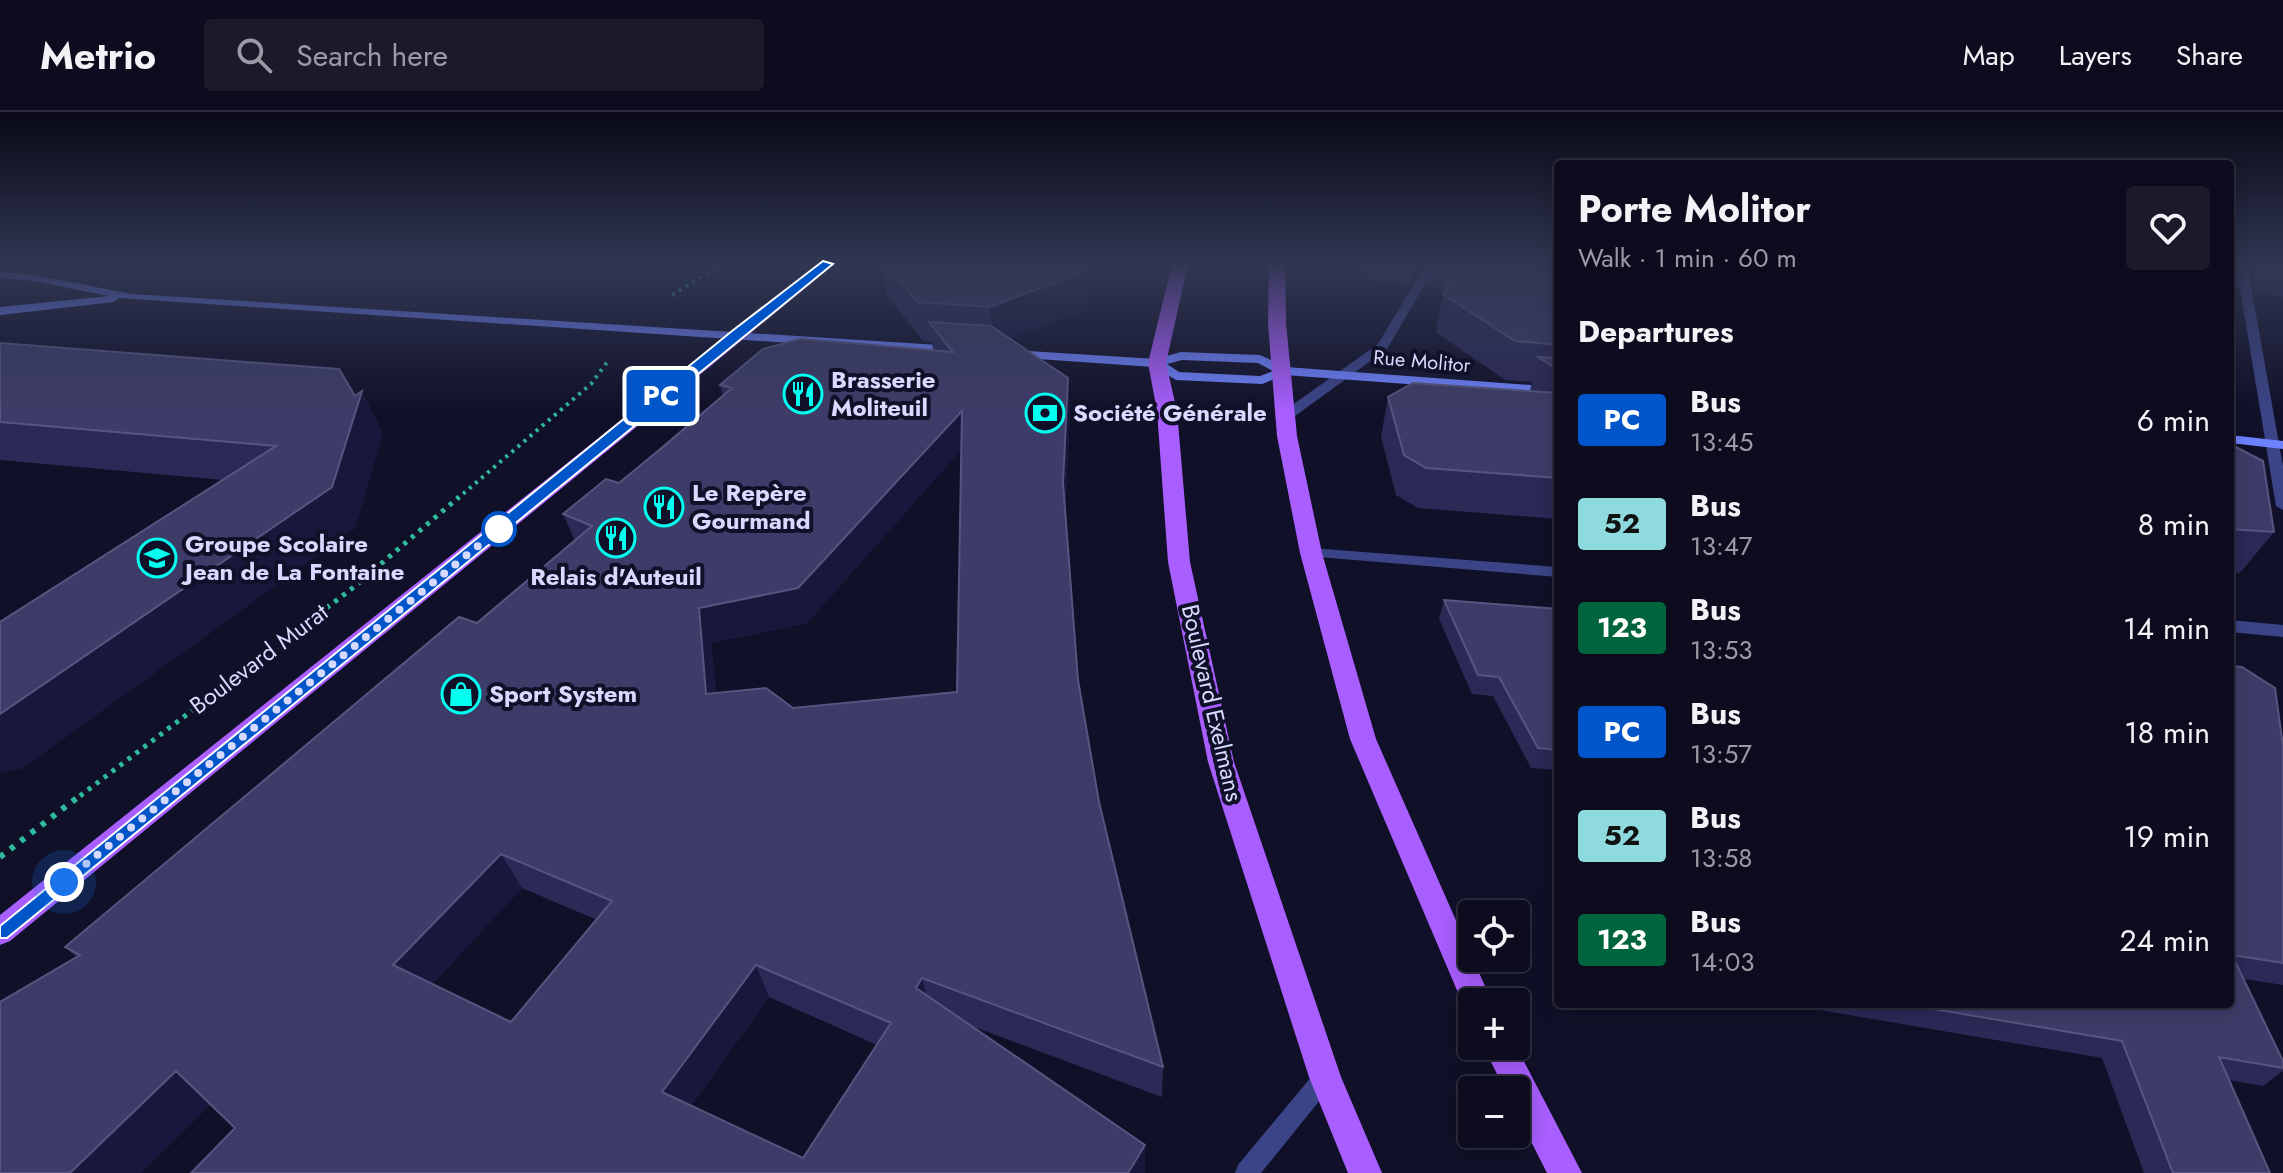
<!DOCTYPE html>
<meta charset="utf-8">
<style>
:root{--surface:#0c0c1e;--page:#1a1a2b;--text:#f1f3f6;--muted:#9a9ba4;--line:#2c2c3c}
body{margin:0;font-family:Jost,sans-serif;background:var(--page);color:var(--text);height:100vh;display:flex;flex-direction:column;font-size:30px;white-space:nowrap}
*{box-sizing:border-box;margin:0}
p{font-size:26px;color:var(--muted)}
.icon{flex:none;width:44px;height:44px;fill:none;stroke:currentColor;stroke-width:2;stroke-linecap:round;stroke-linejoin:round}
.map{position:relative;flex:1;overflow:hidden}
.sheet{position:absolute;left:1554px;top:48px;width:680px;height:848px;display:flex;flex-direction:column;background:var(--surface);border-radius:8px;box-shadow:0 4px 20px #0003,0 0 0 2px var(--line)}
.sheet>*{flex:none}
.badge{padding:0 16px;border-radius:6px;font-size:28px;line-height:52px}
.buttons{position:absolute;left:1458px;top:788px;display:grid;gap:16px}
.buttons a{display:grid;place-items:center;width:72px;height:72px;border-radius:8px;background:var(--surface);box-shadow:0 4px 20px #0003,0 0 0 2px var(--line);font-size:40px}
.you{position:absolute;width:40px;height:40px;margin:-20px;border:6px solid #fff;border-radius:50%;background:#1a73e8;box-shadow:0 0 0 12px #1a73e833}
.map>.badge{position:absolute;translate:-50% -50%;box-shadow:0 0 0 4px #fff}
h2{padding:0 24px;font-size:30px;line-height:72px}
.round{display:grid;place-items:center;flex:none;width:84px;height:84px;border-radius:8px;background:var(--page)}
.summary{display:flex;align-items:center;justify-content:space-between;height:136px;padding:0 24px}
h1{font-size:38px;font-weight:700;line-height:60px}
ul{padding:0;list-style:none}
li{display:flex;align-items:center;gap:24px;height:104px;padding:0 24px}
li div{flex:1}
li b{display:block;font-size:30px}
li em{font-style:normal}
li .badge{min-width:88px;font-weight:700;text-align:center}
header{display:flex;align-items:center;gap:48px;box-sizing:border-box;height:112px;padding:0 40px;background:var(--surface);border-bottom:2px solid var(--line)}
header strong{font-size:38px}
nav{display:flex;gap:44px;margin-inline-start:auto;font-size:28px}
.search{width:560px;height:72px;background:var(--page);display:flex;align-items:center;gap:20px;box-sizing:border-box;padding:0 28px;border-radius:8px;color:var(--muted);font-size:30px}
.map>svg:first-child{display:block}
</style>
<header>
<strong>Metrio</strong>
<div class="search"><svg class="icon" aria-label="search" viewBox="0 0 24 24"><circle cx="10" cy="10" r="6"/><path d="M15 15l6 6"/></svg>Search here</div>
<nav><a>Map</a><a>Layers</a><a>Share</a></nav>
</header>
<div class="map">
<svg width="2283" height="1061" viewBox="0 0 2283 1061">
<rect width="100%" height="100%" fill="#101028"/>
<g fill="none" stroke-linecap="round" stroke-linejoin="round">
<path stroke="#30ba9c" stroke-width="4" stroke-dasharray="3 5" stroke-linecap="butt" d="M 672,183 L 722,152
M 457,387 L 591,272 L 608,249"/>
<path stroke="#30ba9c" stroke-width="5" stroke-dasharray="4 6" stroke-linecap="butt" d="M 80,684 L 354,475 L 459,385"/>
<path stroke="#30ba9c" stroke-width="6" stroke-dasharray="5 8" stroke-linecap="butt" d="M 0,745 L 82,682"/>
<path fill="#3b4487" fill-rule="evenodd" d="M 0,152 L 12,152 L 0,157 Z
M 1426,152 L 1437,152 L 1387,237 L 1291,307 L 1281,307 L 1281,301 L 1378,232 Z
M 2236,152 L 2247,152 L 2283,354 L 2283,398 L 2276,394 Z
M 1311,436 L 1558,455 L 1558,465 L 1306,444 L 1304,441 L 1306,438 Z
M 2230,508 L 2283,513 L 2283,525 L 2230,520 Z
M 1325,955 L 1333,958 L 1336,965 L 1333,972 L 1261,1061 L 1235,1061 L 1238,1053 L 1317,958 Z"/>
<path fill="#6e82ff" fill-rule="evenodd" d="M 0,160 L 34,163 L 132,182 L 955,234 L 961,238 L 955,242 L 119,186 L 114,190 L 0,203 L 0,195 L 109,184 L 34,169 L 0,166 Z
M 1014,238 L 1156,247 L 1181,240 L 1260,243 L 1286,255 L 1558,275 L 1558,283 L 1285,263 L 1262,272 L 1176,268 L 1154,255 L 1010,245 L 1010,239 ZM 1182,248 L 1258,251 L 1273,259 L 1260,264 L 1179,260 L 1167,252 Z
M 2230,323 L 2283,329 L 2283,337 L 2230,331 Z"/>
<path fill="#a95eff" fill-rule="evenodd" d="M 817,152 L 835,152 L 10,829 L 0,833 L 0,803 Z
M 1172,152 L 1188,152 L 1166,251 L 1177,299 L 1190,450 L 1234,650 L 1341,965 L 1382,1061 L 1348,1061 L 1309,965 L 1208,650 L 1168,450 L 1157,299 L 1148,251 Z
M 1269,152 L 1285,152 L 1286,211 L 1297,324 L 1322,441 L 1376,627 L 1492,890 L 1472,890 L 1472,902 L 1466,900 L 1462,890 L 1350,627 L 1300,441 L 1277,324 L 1268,211 Z
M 1483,934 L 1516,934 L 1582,1061 L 1547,1061 L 1516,1000 L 1516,978 L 1505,978 Z"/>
</g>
<path fill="#2b2956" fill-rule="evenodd" d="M 882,152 L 1098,152 L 1085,198 L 1010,227 L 1068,266 L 1070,300 L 1065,400 L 1078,568 L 1099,690 L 1163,955 L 1162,985 L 969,913 L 1145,1061 L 191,1061 L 235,1016 L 210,992 L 141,1061 L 0,1061 L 76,845 L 65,835 L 477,511 L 575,429 L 563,402 L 619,371 L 723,284 L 720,273 L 933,238 L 932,230 L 923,229 L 887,183 ZM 961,338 L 957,580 L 793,596 L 716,581 L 711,531 L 807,511 ZM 522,776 L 597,808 L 511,910 L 432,872 ZM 769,885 L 877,933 L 803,1046 L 691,994 Z
M 1359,152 L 1423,152 L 1410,173 L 1359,166 Z
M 1431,152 L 1558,152 L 1558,407 L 1418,396 L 1396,383 L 1381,325 L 1388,285 L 1530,279 L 1532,270 L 1505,268 L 1436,220 L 1443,182 L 1445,177 L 1427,175 Z
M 2230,152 L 2283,152 L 2283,185 L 2255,179 L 2250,156 L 2237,176 L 2230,175 Z
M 0,231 L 355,284 L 383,320 L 355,416 L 21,657 L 223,368 L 0,348 Z
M 2230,332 L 2274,420 L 2240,461 L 2230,460 Z
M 1444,488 L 1558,497 L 1558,658 L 1531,656 L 1493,584 L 1472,582 L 1439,507 Z
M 2230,554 L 2283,634 L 2283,873 L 2244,867 L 2283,949 L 2283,959 L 2263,974 L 2229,968 L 2270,1061 L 2144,1061 L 2102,946 L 1784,892 L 2230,892 Z"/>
<path fill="#18173c" d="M 1086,152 L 1098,152 L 1085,198 L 993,234 L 990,195 Z
M 1414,152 L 1423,152 L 1410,173 Z
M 1068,266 L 1070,300 L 1064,406 L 1063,371 Z
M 362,279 L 383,320 L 355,416 L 21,657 L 0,660 L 0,602 Z
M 962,299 L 966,333 L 807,511 L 711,531 L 719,617 L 706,582 L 699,496 Z
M 501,742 L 522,776 L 420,886 L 393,853 Z
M 756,853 L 769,885 L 680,1010 L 662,980 Z
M 922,866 L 930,898 L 916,876 Z
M 176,959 L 212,989 L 141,1061 L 70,1061 Z
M 1145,1033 L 1145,1061 L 1128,1061 Z"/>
<path fill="#3d3c68" stroke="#565580" stroke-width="2" fill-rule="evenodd" d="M 886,152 L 1086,152 L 1083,160 L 990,195 L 917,190 Z
M 1459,152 L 1558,152 L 1558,233 L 1515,229 L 1443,182 Z
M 2269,152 L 2283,152 L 2283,159 L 2270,157 Z
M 929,210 L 991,214 L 1068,266 L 1063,371 L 1078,568 L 1099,690 L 1163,955 L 922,866 L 916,876 L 1145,1033 L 1128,1061 L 191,1061 L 235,1016 L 176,959 L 70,1061 L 0,1061 L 0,890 L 80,843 L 65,835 L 459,505 L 477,511 L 592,414 L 563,402 L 606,367 L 619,371 L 658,339 L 732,276 L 720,273 L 763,237 L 801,227 L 953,240 ZM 962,299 L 957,580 L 793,596 L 766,576 L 706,582 L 699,496 L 798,476 ZM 501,742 L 612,789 L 511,910 L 393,853 ZM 756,853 L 891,911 L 803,1046 L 662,980 Z
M 0,231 L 339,257 L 355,284 L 362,279 L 332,375 L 0,602 L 0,510 L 276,334 L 0,310 Z
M 1538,245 L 1558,246 L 1558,258 Z
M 1413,271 L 1558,281 L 1558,366 L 1426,356 L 1404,343 L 1388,285 Z
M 2230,332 L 2263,349 L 2274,420 L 2230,417 Z
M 1444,488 L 1558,497 L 1558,638 L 1538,636 L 1499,565 L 1478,563 Z
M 2230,554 L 2242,555 L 2275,576 L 2283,634 L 2283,851 L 2232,843 L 2283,949 L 2283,956 L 2219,945 L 2270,1061 L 2173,1061 L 2122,929 L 1904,892 L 2230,892 Z"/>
<linearGradient id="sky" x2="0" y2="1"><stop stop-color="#090916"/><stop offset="0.51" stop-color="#313753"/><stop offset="1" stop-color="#313753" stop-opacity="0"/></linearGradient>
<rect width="2283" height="300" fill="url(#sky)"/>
<path fill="#0055c8" stroke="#fff" stroke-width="2" d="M 823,149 L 833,152 L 7,826 L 0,826 L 0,814 L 732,219 Z"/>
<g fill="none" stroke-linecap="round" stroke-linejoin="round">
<path stroke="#d7d9ff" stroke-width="8" stroke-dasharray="0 14.4" d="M 64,770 L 499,417"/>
</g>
<defs>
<symbol id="restaurant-ring" viewBox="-11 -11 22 22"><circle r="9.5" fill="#101028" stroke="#03fff0" stroke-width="1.5"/><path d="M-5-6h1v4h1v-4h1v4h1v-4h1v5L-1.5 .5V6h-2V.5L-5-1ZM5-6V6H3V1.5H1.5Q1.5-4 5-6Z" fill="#03fff0"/></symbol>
<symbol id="bank-ring" viewBox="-11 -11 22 22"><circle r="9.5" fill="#101028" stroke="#03fff0" stroke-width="1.5"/><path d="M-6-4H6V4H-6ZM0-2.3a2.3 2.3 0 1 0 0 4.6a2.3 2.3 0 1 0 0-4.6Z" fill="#03fff0"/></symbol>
<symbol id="school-ring" viewBox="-11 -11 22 22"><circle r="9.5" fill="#101028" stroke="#03fff0" stroke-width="1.5"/><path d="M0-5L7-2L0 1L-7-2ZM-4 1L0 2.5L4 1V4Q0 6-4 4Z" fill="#03fff0"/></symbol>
<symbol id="shop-ring" viewBox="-11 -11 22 22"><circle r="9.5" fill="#101028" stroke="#03fff0" stroke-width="1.5"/><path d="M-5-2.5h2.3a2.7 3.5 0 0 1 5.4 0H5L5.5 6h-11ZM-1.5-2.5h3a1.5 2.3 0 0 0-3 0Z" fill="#03fff0"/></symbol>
</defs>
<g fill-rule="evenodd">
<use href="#restaurant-ring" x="781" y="260" width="44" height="44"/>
<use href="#bank-ring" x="1023" y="279" width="44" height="44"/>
<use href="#restaurant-ring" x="642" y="373" width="44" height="44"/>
<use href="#restaurant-ring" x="594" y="404" width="44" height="44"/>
<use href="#school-ring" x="135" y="424" width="44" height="44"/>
<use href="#shop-ring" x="439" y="560" width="44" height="44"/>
</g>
<circle fill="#fff" stroke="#0055c8" stroke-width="4" cx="499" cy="417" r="16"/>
<g text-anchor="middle" stroke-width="8" stroke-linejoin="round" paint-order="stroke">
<g font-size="20" fill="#d7d9ff" stroke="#101028">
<text transform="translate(1422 249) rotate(5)" y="7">Rue Molitor</text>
</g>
<g font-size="24" font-weight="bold" fill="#d7d9ff" stroke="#101028" text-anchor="start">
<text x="831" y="276">Brasserie<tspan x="831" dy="28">Moliteuil</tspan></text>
<text x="1073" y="309">Société Générale</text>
<text x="692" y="389">Le Repère<tspan x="692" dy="28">Gourmand</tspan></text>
<text x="185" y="440">Groupe Scolaire<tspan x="185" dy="28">Jean de La Fontaine</tspan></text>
<text x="616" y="473" text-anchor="middle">Relais d'Auteuil</text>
<text x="489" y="590">Sport System</text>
</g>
<g font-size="24" fill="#d7d9ff" stroke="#101028">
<text transform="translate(259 547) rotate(-37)" y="8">Boulevard Murat</text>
<text transform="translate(1212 591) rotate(77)" y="8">Boulevard Exelmans</text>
</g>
</g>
</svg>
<div class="buttons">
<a><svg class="icon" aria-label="locate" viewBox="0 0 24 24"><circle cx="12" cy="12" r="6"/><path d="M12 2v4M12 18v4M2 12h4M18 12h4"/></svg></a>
<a>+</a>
<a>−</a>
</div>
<div class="you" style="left:64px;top:770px"></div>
<b class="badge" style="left:661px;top:284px;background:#0055c8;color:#fff">PC</b>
<section class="sheet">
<div class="summary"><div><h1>Porte Molitor</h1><p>Walk · 1 min · 60 m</p></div><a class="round"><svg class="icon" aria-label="heart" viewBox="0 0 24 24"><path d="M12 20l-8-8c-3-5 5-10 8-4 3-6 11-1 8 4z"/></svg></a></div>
<h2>Departures</h2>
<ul>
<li><span class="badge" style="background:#0055c8;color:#fff">PC</span><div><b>Bus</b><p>13:45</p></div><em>6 min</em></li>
<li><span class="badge" style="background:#8fdadf;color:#111">52</span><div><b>Bus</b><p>13:47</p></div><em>8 min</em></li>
<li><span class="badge" style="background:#00643c;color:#fff">123</span><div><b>Bus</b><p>13:53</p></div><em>14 min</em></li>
<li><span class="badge" style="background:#0055c8;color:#fff">PC</span><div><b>Bus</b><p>13:57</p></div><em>18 min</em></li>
<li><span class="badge" style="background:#8fdadf;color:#111">52</span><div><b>Bus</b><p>13:58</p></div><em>19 min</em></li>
<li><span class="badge" style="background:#00643c;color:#fff">123</span><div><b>Bus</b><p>14:03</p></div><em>24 min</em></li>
</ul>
</section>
</div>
